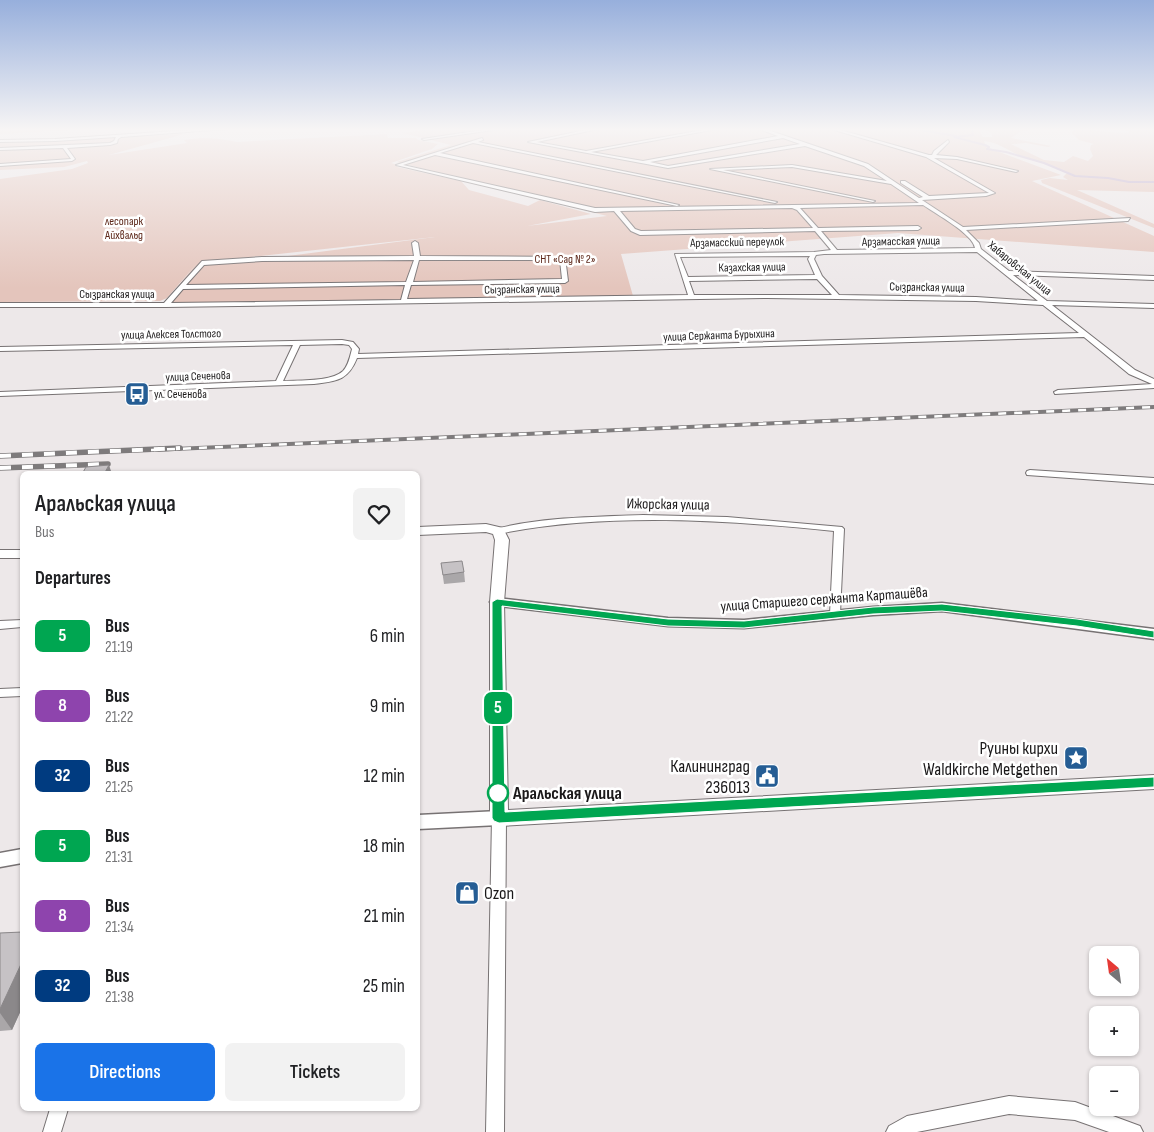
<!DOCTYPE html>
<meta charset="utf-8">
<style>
:root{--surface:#fff;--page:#f2f2f2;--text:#202124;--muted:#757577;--accent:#1a73e8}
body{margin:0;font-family:"Sofia Sans Condensed",sans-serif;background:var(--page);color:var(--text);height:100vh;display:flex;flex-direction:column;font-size:19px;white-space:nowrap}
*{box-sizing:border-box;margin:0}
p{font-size:16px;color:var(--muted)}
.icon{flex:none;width:28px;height:28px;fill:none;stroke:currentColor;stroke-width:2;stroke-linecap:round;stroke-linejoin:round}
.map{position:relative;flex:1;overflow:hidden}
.drawer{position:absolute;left:20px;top:471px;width:400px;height:640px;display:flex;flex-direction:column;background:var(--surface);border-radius:8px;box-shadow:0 1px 4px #0004}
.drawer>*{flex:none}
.badge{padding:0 10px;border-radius:8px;font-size:18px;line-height:32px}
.needle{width:32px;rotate:331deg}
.buttons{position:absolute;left:1089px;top:946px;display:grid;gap:10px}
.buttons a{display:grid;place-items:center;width:50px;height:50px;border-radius:8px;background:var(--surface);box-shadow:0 1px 4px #0004;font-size:25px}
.map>.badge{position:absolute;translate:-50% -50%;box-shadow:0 0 0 2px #fff}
h2{padding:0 15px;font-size:19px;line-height:45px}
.round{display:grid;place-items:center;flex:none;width:52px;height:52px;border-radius:8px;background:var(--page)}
.overview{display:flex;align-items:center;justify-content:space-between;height:85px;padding:0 15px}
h1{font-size:24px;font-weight:600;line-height:38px}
.action{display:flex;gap:10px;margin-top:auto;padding:10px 15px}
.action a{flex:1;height:58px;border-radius:8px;background:var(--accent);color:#fff;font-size:20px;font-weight:600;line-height:58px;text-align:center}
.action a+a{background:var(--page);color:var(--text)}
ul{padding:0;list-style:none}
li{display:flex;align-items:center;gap:15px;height:70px;padding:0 15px}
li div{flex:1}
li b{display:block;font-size:19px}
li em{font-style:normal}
li .badge{min-width:55px;font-weight:700;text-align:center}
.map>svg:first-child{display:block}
</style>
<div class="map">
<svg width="1154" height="1132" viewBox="0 0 1154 1132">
<rect width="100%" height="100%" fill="#ede8e9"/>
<path fill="#e4c5bc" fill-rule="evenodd" d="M 0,129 L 92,129 L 0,134 Z
M 429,129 L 978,129 L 983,137 L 992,137 L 992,133 L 983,129 L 1031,129 L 1020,132 L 1011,138 L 1051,146 L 1048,147 L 1026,143 L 1011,144 L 1044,160 L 1064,162 L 1073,156 L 1088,161 L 1093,156 L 1090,149 L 1091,145 L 1094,144 L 1079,140 L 1071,132 L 1075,129 L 1124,133 L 1130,132 L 1123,129 L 1154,129 L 1154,192 L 1077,190 L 1154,224 L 1154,228 L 1042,183 L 1041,180 L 1050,178 L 1068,180 L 1063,177 L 1067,173 C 1052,164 1039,163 1023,157 C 1010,152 998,142 984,141 L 986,147 L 1061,175 L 1032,181 L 1154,236 L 1154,252 L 898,233 L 621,254 L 633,296 L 164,303 L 198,262 L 167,298 L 160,301 L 0,302 L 0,179 L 72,169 L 88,163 L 87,161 L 64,167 L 0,170 L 0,142 L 184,134 L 109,155 L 187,143 L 184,140 C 202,137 220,138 237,142 L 387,134 L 388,138 L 416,138 L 418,140 L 438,144 L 432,149 L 391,163 L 398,165 L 397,167 L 461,181 L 469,190 L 528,206 L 540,200 L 591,214 L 527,226 L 607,216 L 397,162 L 451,145 L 403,133 ZM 435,237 L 280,257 L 205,262 Z"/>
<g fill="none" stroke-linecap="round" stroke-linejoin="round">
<path stroke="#bda8c9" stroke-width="2" d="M 914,129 L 956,136
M 972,129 L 973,135 L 954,137 L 985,145 L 989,147 L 987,149 L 1006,152 L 1044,163 L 1075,176 L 1108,178 L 1129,182 L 1154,182"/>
<defs>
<path id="minor" d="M 205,129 L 226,129 L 121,137 L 118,139 L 117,143 L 110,145 L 67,148 L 75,159 L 72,161 L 0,166 L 0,164 L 71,159 L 63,148 L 0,150 L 0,148 L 110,143 L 114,141 L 116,137 L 55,141 L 0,142 L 0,140 L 55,139 Z
M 489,129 L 500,129 L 424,140 L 422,139 Z
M 590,129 L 598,129 L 537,142 L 586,151 L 708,129 L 717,129 L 591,152 L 643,161 L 778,136 L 759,129 L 765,129 L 868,164 L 919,198 L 923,197 L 901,183 L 901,181 L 905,181 L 929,196 L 989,193 L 926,157 L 831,129 L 837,129 L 929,155 L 932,155 L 934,151 L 948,140 L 949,142 L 936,155 L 957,157 L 1018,171 L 1016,172 L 957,159 L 934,158 L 995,193 L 986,196 L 922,200 L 963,227 L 1130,218 L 1128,221 L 966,230 L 979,243 L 981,249 L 1009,271 L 1154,276 L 1154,280 L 1013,275 L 1047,301 L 1154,304 L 1154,308 L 1052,305 L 1135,370 L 1154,379 L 1154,388 L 1055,394 L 1054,392 L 1058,390 L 1152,384 L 1129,374 L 1084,337 L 357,358 C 348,381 336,381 314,384 L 0,396 L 0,392 L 276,381 L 293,345 L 0,351 L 0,347 L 342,340 L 353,342 L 359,349 L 358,354 L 1079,333 L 1043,305 L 976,301 L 767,298 L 166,307 L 0,307 L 0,303 L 164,303 L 202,261 L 262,257 L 414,256 L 412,243 L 415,241 L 418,243 L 420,256 L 565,257 L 568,281 L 565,283 L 411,285 L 407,299 L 688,295 L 675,254 L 814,252 L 831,250 L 815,231 L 640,235 L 631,231 L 614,211 L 595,212 L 396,165 L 482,138 L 483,140 L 478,142 L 777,202 L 775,203 L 473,143 L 440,153 L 679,205 L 677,206 L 435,155 L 403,165 L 595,208 L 919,203 L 891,184 L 792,167 L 723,170 L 875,201 L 873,202 L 710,169 L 792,165 L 887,181 L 864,166 L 805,146 L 668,168 L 528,142 ZM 783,138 L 800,144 L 668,166 L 650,162 ZM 923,205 C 936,214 973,234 975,248 L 837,250 L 821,231 L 918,230 L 921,228 L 918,226 L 818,228 L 800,208 ZM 792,208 L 797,210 L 813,228 L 641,231 L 635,229 L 620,211 ZM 977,252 L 1038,301 L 976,297 L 839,295 L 822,276 L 814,259 L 816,255 L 824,254 ZM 810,256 L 808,259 L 815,275 L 688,277 L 680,257 ZM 414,260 L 406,282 L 186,285 L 204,265 L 262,261 ZM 419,260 L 560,260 L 562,279 L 413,282 ZM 817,279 L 832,295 L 694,295 L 689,281 ZM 405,285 L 401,300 L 171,303 L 183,289 ZM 342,344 L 349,345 L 352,349 C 350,357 348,366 343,371 C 331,382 299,380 283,381 L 300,345 Z
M 1030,470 L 1154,478 L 1154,484 L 1027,475 L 1026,473 L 1027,471 Z
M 643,515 L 727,517 L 842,527 L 844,529 L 840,614 L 835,617 L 830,614 L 834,531 C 726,520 605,512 498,534 L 493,531 L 495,529 C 543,517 593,517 643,515 Z
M 0,621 L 22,620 L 22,627 L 0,629 Z
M 22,688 L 22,696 L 0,697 L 0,689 Z
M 499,813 L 504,814 L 506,818 L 504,1132 L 486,1132 L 492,818 L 494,814 Z
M 1009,1096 L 1075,1102 L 1140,1126 L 1143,1132 L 1109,1132 L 1075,1120 L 1009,1114 L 917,1132 L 886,1132 L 889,1126 L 907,1116 Z
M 50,1109 L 68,1109 L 61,1132 L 43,1132 Z"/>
<path id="tertiary" d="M 497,598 L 668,618 L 744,620 L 873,607 L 942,603 L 1154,629 L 1154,639 L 942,611 L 873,615 L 744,628 L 668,626 L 492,605 L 490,602 Z
M 499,811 L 505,813 L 507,818 L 505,823 L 499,825 L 418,829 L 418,815 Z
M 22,849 L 22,863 L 0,867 L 0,853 Z"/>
<path id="secondary" d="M 486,524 L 503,528 L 509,540 L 504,602 L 508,810 L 1154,775 L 1154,789 L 499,826 L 492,823 L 490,818 L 490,602 L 495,540 L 493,534 L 486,532 L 418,535 L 418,527 Z
M 0,550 L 22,550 L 22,558 L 0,558 Z"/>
</defs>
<use href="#minor" stroke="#777273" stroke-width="2"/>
<use href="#tertiary" stroke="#777273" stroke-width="3"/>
<use href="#secondary" stroke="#777273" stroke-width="2"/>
<use href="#minor" fill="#fff" fill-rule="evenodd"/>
<use href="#tertiary" fill="#fff" fill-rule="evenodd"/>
<use href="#secondary" fill="#fff" fill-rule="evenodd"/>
<defs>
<path id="rail-far1" d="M 151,450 L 1154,407"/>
<path id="rail" d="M 0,456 L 180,448
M 0,468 L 108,464"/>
</defs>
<use href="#rail-far1" stroke="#7e7b7c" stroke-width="4"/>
<use href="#rail" stroke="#7e7b7c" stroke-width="5.5"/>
<use href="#rail-far1" stroke="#fff" stroke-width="2.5" stroke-dasharray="8" stroke-linecap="butt"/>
<use href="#rail" stroke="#fff" stroke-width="4" stroke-dasharray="11" stroke-linecap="butt"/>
</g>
<path fill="#aaa7a9" d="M 441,563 L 464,572 L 465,582 L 444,584 Z
M 22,932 L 22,1008 L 12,1030 L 0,1031 L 0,933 Z"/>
<path fill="#8b888a" d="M 109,465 L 112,474 L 104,474 Z
M 22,962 L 22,1008 L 12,1030 L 0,1013 L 0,1009 Z"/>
<path fill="#c6c2c5" stroke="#8b888a" d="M 109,465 L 104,474 L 82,474 L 86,467 Z
M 462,561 L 464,572 L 443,575 L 441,563 Z
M 22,932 L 22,962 L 0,1009 L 0,933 Z"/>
<linearGradient id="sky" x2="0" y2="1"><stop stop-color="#97afdc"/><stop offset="0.45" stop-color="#f7f5f5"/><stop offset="1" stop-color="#f7f5f5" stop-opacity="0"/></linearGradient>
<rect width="1154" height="288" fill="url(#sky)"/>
<path fill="#00a651" stroke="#fff" d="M 497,599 L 668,619 L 744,621 L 873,607 L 942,604 L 1077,619 L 1154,631 L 1154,638 L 1077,626 L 942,611 L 873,614 L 744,628 L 668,626 L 502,606 L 505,812 L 1154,777 L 1154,787 L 499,823 L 494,821 L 492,818 L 492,602 Z"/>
<defs>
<symbol id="bus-square" viewBox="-11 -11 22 22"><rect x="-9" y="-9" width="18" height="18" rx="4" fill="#255d94" stroke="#fff"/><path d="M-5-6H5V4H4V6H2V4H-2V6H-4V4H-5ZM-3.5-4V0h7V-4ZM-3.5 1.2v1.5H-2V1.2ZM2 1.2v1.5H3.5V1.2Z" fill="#fff"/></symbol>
<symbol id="sight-square" viewBox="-11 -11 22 22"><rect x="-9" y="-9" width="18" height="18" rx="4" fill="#255d94" stroke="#fff"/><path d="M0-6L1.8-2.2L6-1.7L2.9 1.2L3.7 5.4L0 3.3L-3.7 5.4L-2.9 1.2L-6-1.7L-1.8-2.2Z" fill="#fff"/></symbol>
<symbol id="civic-square" viewBox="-11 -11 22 22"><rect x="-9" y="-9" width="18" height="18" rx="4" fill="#255d94" stroke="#fff"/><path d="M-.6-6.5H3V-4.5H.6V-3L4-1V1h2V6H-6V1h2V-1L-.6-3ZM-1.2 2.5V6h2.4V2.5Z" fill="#fff"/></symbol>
<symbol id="shop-square" viewBox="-11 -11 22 22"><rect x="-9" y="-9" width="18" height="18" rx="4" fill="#255d94" stroke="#fff"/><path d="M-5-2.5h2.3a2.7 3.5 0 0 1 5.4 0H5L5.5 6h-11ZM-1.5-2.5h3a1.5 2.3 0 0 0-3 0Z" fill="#fff"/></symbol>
</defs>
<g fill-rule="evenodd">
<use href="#bus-square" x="123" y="380" width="28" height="28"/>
<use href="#sight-square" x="1062" y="744" width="28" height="28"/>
<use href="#civic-square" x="753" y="762" width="28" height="28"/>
<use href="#shop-square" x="453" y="879" width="28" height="28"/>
</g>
<circle fill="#fff" stroke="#00a651" stroke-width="2.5" cx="498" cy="793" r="10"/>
<g text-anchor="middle" stroke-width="5" stroke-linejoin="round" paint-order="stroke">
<g font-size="12" fill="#5d281a" stroke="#fff">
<text x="124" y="225">лесопарк<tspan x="124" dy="14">Айхвальд</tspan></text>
<text x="565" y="263">СНТ «Сад № 2»</text>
</g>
<g font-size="12" fill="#1b191a" stroke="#fff">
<text transform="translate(901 241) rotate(-1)" y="4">Арзамасская улица</text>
<text transform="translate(737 242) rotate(-1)" y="4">Арзамасский переулок</text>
<text transform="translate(752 267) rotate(-1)" y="4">Казахская улица</text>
<text transform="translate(1020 268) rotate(39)" y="4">Хабаровская улица</text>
<text transform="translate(927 287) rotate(1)" y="4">Сызранская улица</text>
<text transform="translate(522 289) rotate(-1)" y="4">Сызранская улица</text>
<text x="117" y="298">Сызранская улица</text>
<text transform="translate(171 334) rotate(-1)" y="4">улица Алексея Толстого</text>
<text transform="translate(719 335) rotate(-2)" y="4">улица Сержанта Бурыхина</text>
<text transform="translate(198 376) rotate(-2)" y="4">улица Сеченова</text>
</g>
<g font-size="12" fill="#1b191a" stroke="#fff" text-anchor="start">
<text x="154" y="398">ул. Сеченова</text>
</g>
<g font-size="15" fill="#1b191a" stroke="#fff">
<text transform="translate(668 504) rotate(1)" y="5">Ижорская улица</text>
<text transform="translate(824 599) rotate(-4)" y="5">улица Старшего сержанта Карташёва</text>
</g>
<g font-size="18" fill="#1b191a" stroke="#fff" text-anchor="end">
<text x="1058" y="754">Руины кирхи<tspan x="1058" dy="21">Waldkirche Metgethen</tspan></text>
<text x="750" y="772">Калининград<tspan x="750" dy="21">236013</tspan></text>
<text x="484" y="899" text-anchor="start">Ozon</text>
</g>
<g font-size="18" font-weight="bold" fill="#1b191a" stroke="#fff" text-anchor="start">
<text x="513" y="799">Аральская улица</text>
</g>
</g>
</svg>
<div class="buttons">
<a><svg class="needle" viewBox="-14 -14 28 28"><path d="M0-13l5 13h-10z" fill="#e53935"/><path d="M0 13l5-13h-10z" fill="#757577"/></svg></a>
<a>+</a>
<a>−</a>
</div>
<b class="badge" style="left:498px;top:708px;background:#00a651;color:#fff">5</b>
<section class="drawer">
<div class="overview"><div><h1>Аральская улица</h1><p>Bus</p></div><a class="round"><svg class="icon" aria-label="heart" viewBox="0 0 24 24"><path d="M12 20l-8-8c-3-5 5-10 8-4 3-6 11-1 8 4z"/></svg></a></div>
<h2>Departures</h2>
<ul>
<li><span class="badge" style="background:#00a651;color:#fff">5</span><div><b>Bus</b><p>21:19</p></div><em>6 min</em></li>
<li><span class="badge" style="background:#8e44ad;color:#fff">8</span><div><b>Bus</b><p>21:22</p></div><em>9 min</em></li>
<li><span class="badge" style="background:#003b80;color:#fff">32</span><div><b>Bus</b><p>21:25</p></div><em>12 min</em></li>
<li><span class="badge" style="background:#00a651;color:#fff">5</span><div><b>Bus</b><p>21:31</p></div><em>18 min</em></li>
<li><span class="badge" style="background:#8e44ad;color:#fff">8</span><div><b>Bus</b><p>21:34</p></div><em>21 min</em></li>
<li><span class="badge" style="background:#003b80;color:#fff">32</span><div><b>Bus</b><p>21:38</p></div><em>25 min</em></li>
</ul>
<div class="action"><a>Directions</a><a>Tickets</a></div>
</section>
</div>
